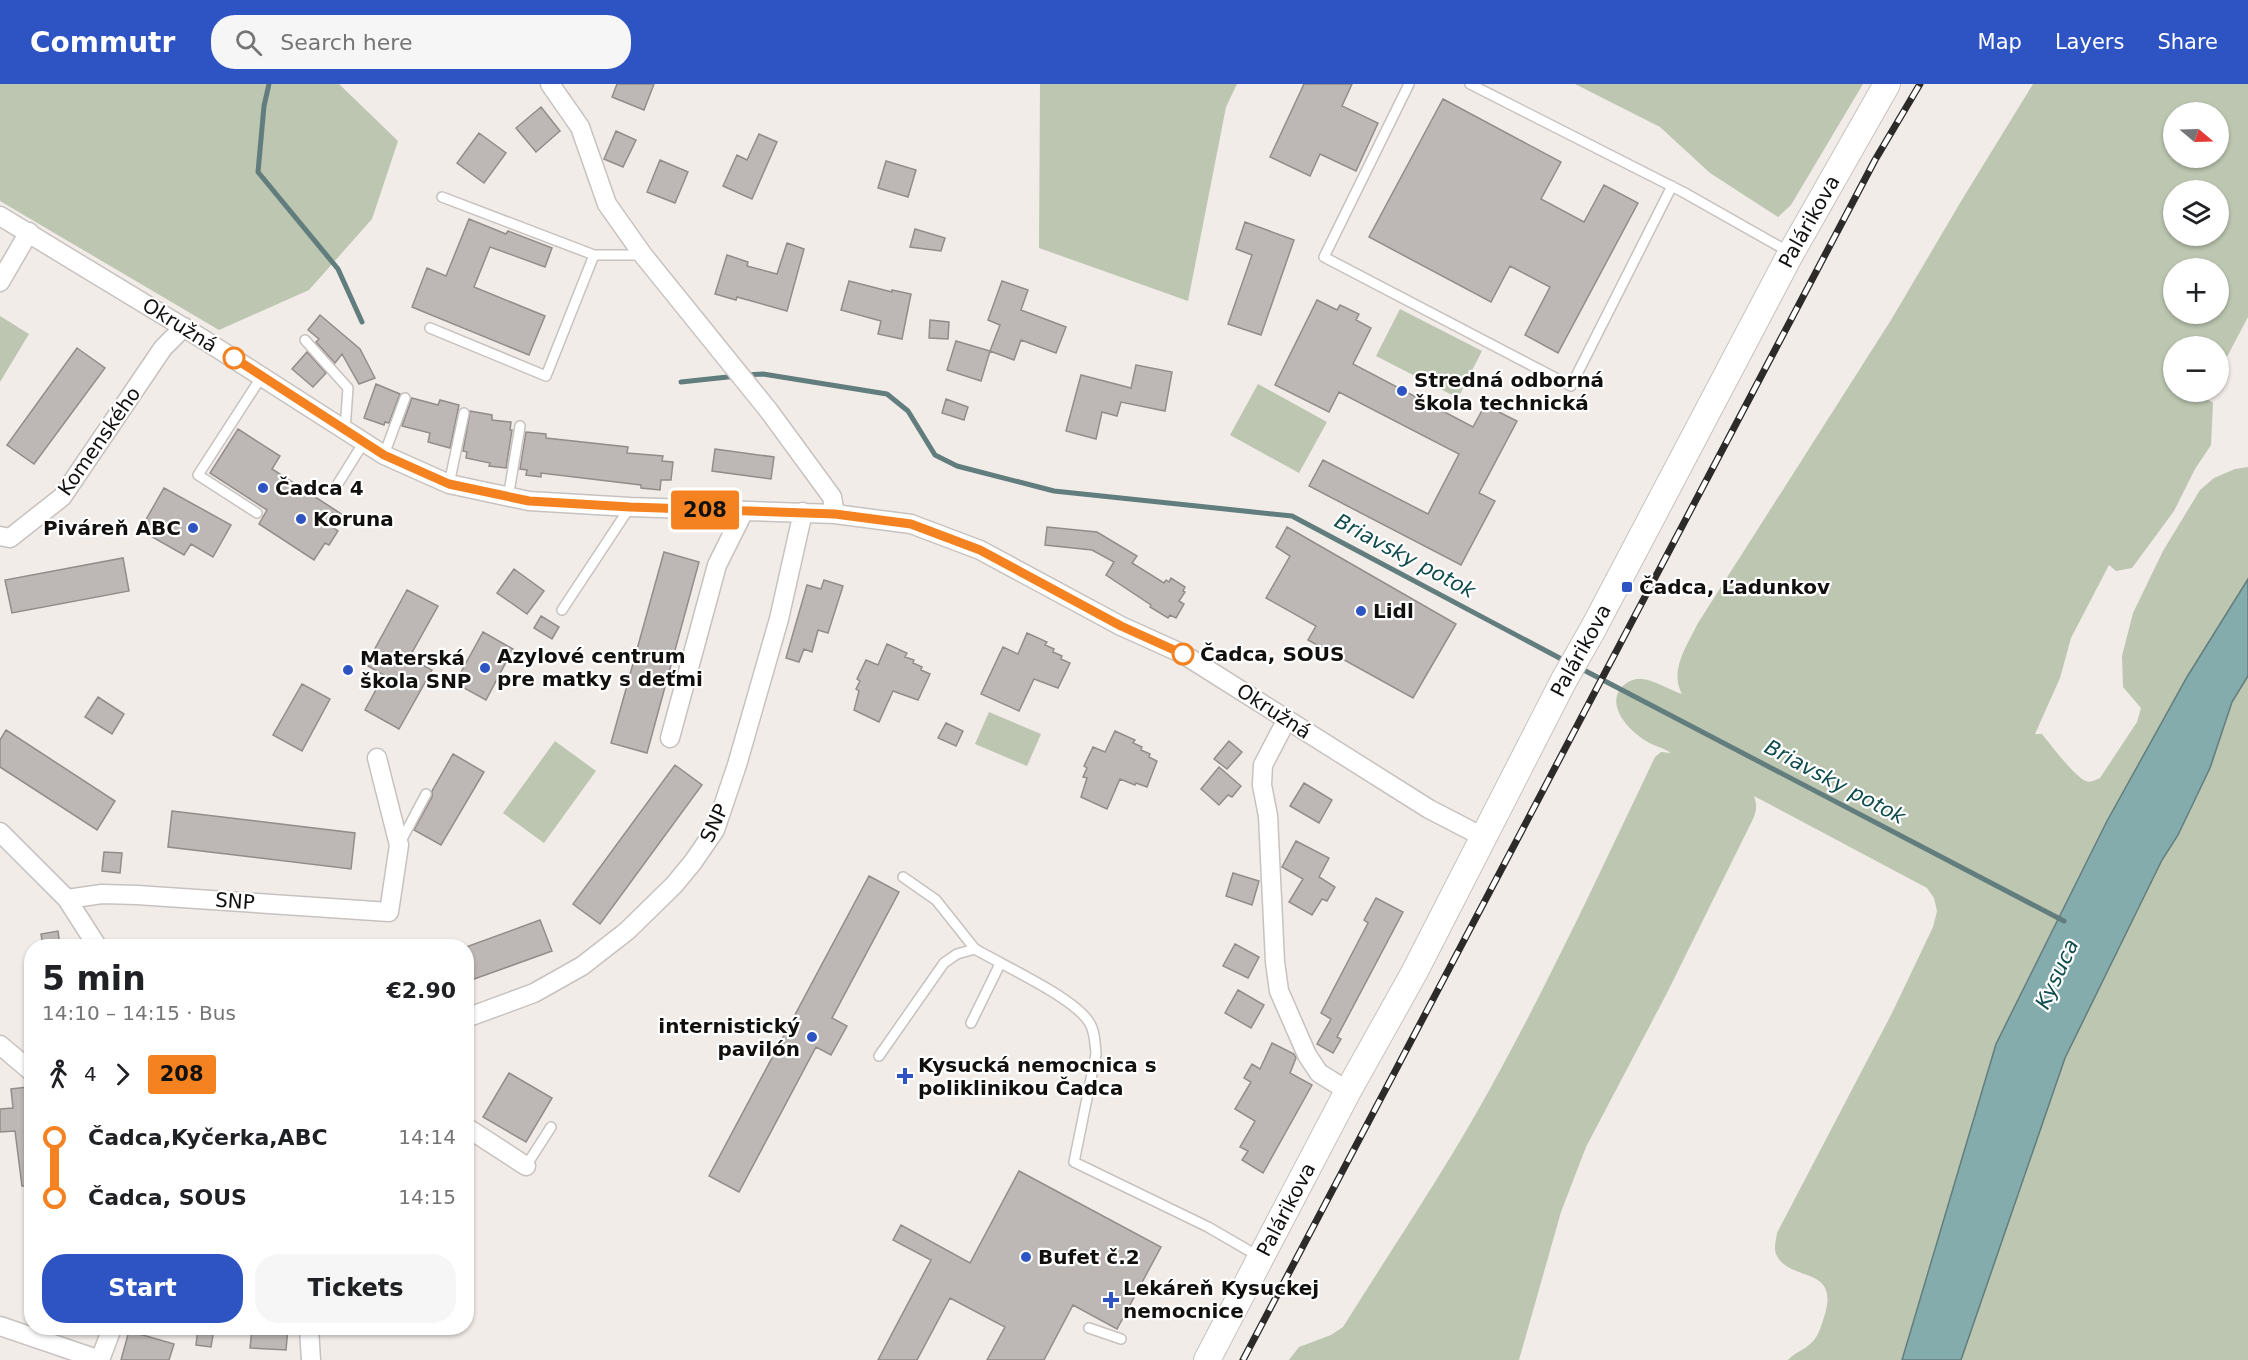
<!DOCTYPE html>
<meta charset="utf-8">
<style>
:root{--surface:#fff;--page:#f6f6f6;--text:#202124;--muted:#757577;--accent:#2e54c4}
body{margin:0;font-family:"DejaVu Sans",sans-serif;background:var(--page);color:var(--text);height:100vh;display:flex;flex-direction:column;font-size:22px;white-space:nowrap}
*{box-sizing:border-box;margin:0}
p{font-size:20px;color:var(--muted)}
.icon{flex:none;width:33px;height:33px;fill:none;stroke:currentColor;stroke-width:2;stroke-linecap:round;stroke-linejoin:round}
.map{position:relative;flex:1;overflow:hidden}
.sheet{position:absolute;left:24px;top:855px;width:450px;height:396px;display:flex;flex-direction:column;background:var(--surface);border-radius:24px;box-shadow:0 2px 4px #0004}
.sheet>*{flex:none}
.badge{padding:0 12px;border-radius:4px;font-size:21px;line-height:39px}
.needle{width:39px;rotate:109deg}
.tools{position:absolute;left:2163px;top:18px;display:grid;gap:12px}
.tools a{display:grid;place-items:center;width:66px;height:66px;border-radius:50%;background:var(--surface);box-shadow:0 2px 4px #0004;font-size:30px}
.map>.badge{position:absolute;translate:-50% -50%;box-shadow:0 0 0 3px #fff}
.legs{display:flex;align-items:center;gap:9px;height:66px;padding:0 18px;font-size:20px}
.legs p{margin-inline-start:auto}
.head{display:flex;align-items:center;justify-content:space-between;height:102px;padding:0 18px}
h1{font-size:33px;font-weight:700;line-height:45px}
.cta{display:flex;gap:12px;margin-top:auto;padding:12px 18px}
.cta a{flex:1;height:69px;border-radius:24px;background:var(--accent);color:#fff;font-size:24px;font-weight:700;line-height:69px;text-align:center}
.cta a+a{background:var(--page);color:var(--text)}
ul{padding:0 18px;list-style:none}
li{display:flex;align-items:center;gap:21px;height:60px;font-size:22px}
li i{display:grid;place-items:center;width:9px;height:100%;margin:0 8px;background:currentColor}
li i::after{content:'';width:15px;height:15px;margin:-8px;border:4px solid;border-radius:50%;background:var(--surface)}
li p{margin-inline-start:auto}
li:first-child i{background:linear-gradient(#0000 50%,currentColor 0)}
li:last-child i{background:linear-gradient(currentColor 50%,#0000 0)}
header{display:flex;align-items:center;gap:36px;box-sizing:border-box;height:84px;padding:0 30px;background:var(--accent);color:#fff}
header strong{font-size:28px}
nav{display:flex;gap:33px;margin-inline-start:auto;font-size:21px}
.search{width:420px;height:54px;background:var(--page);display:flex;align-items:center;gap:15px;box-sizing:border-box;padding:0 21px;border-radius:24px;color:var(--muted);font-size:22px}
.map>svg:first-child{display:block}
</style>
<header>
<strong>Commutr</strong>
<div class="search"><svg class="icon" aria-label="search" viewBox="0 0 24 24"><circle cx="10" cy="10" r="6"/><path d="M15 15l6 6"/></svg>Search here</div>
<nav><a>Map</a><a>Layers</a><a>Share</a></nav>
</header>
<div class="map">
<svg width="2248" height="1276" viewBox="0 0 2248 1276">
<rect width="100%" height="100%" fill="#f2ece9"/>
<path fill="#bcc6b0" fill-rule="evenodd" d="M 0,0 L 339,0 L 398,57 L 372,135 L 309,206 L 219,246 L 0,117 Z
M 1040,0 L 1237,0 L 1226,23 L 1188,217 L 1039,164 Z
M 1575,0 L 1863,0 L 1791,121 L 1778,133 L 1710,89 L 1660,43 Z
M 2033,0 L 2248,0 L 2248,233 L 2219,288 L 2218,262 L 2174,262 L 2174,308 L 2205,308 L 2202,311 L 2213,319 L 2211,361 L 2195,385 L 2174,427 L 2132,484 L 2116,487 L 2109,481 L 2071,554 L 2060,594 L 2035,650 L 2042,650 C 2050,660 2076,694 2086,697 C 2091,699 2095,696 2100,694 L 2137,638 L 2141,624 L 2123,603 L 2122,572 L 2133,529 L 2163,467 L 2200,406 L 2214,394 L 2235,385 L 2248,383 L 2248,495 L 2187,593 L 2107,737 L 1996,960 L 1902,1276 L 1788,1276 C 1795,1268 1807,1265 1814,1256 C 1820,1249 1822,1239 1825,1230 C 1839,1182 1791,1198 1777,1172 C 1773,1165 1776,1157 1777,1149 L 1892,929 L 1933,843 L 1937,827 L 1934,814 L 1927,804 L 1754,712 C 1757,720 1757,726 1753,735 L 1667,909 L 1586,1063 L 1561,1128 L 1519,1276 L 1289,1276 L 1299,1263 L 1331,1251 L 1343,1243 C 1393,1163 1446,1085 1491,1003 C 1550,896 1602,784 1655,673 L 1661,668 L 1671,669 C 1664,664 1654,662 1646,657 C 1630,647 1606,623 1621,604 C 1626,598 1635,594 1642,595 C 1655,596 1669,606 1682,610 C 1669,586 1687,562 1698,539 L 1891,236 L 1963,114 ZM 2174,28 L 2218,28 L 2218,74 L 2174,74 ZM 2174,106 L 2218,106 L 2218,152 L 2174,152 ZM 2174,184 L 2218,184 L 2218,230 L 2174,230 Z
M 1400,225 L 1482,267 L 1458,314 L 1376,272 Z
M 0,232 L 29,250 L 0,298 Z
M 1258,300 L 1327,338 L 1299,389 L 1230,351 Z
M 2248,592 L 2248,1276 L 1961,1276 L 2065,973 L 2162,775 L 2178,751 L 2210,684 L 2232,618 Z
M 989,628 L 1041,650 L 1027,682 L 975,660 Z
M 555,657 L 596,687 L 544,759 L 503,729 Z"/>
<path fill="#84acac" stroke="#627d7d" stroke-width="1.5" d="M 2248,495 L 2248,592 L 2232,618 L 2210,684 L 2178,751 L 2162,776 L 2065,974 L 1961,1276 L 1902,1276 L 1996,960 L 2107,737 L 2187,593 Z"/>
<g fill="none" stroke-linecap="round" stroke-linejoin="round">
<path stroke="#627d7d" stroke-width="5" d="M 269,0 L 264,22 L 258,88 L 338,185 L 362,238
M 746,291 L 763,290 L 887,310 L 908,327 L 935,371 L 957,382 L 1054,407 L 1292,432 L 1567,578
M 681,298 L 737,292
M 1578,583 L 2064,837"/>
</g>
<path fill="#bdb8b5" stroke="#928d8a" stroke-width="1.5" d="M 617,0 L 654,0 L 644,26 L 612,13 Z
M 1304,0 L 1352,0 L 1342,22 L 1378,39 L 1356,87 L 1320,70 L 1310,92 L 1270,73 Z
M 1443,15 L 1561,78 L 1541,115 L 1584,138 L 1604,101 L 1638,119 L 1558,269 L 1525,251 L 1550,203 L 1510,182 L 1491,218 L 1369,153 Z
M 541,23 L 560,47 L 536,68 L 516,44 Z
M 616,47 L 636,56 L 623,83 L 604,75 Z
M 479,49 L 506,69 L 484,99 L 457,79 Z
M 759,50 L 777,58 L 752,115 L 723,102 L 737,71 L 747,76 Z
M 660,76 L 688,88 L 675,119 L 647,108 Z
M 886,77 L 916,86 L 908,113 L 878,104 Z
M 469,135 L 506,150 L 508,147 L 552,164 L 545,183 L 490,163 L 474,203 L 545,232 L 529,271 L 412,223 L 427,184 L 446,192 Z
M 1245,138 L 1294,156 L 1261,251 L 1228,240 L 1252,171 L 1236,165 Z
M 915,145 L 945,154 L 941,167 L 910,163 Z
M 787,159 L 804,165 L 787,227 L 737,213 L 736,216 L 715,210 L 727,171 L 748,178 L 747,182 L 777,190 Z
M 849,197 L 892,208 L 892,206 L 911,210 L 902,255 L 878,250 L 881,237 L 841,226 Z
M 1002,197 L 1028,206 L 1021,226 L 1066,243 L 1056,269 L 1021,256 L 1014,276 L 990,267 L 1000,241 L 988,236 Z
M 1317,216 L 1337,226 L 1340,221 L 1359,230 L 1356,236 L 1371,244 L 1353,280 L 1473,343 L 1485,321 L 1517,337 L 1479,409 L 1495,417 L 1461,481 L 1309,402 L 1323,376 L 1428,430 L 1459,370 L 1339,308 L 1329,328 L 1275,301 Z
M 320,231 L 360,265 L 375,294 L 359,300 L 342,270 L 335,279 L 316,258 L 319,255 L 308,246 Z
M 930,236 L 949,238 L 948,255 L 929,254 Z
M 956,257 L 990,267 L 981,297 L 947,286 Z
M 77,264 L 105,284 L 34,380 L 7,361 Z
M 307,268 L 326,289 L 313,303 L 292,285 Z
M 1136,281 L 1172,288 L 1165,327 L 1121,318 L 1117,332 L 1102,328 L 1096,355 L 1066,347 L 1081,291 L 1131,304 Z
M 376,300 L 400,310 L 389,339 L 385,338 L 384,341 L 364,334 Z
M 412,314 L 438,321 L 440,316 L 459,321 L 450,364 L 428,358 L 430,349 L 402,342 Z
M 946,315 L 968,323 L 964,336 L 942,329 Z
M 470,327 L 492,331 L 492,336 L 511,338 L 510,346 L 512,346 L 506,384 L 489,382 L 490,379 L 466,374 L 467,368 L 463,367 Z
M 238,345 L 280,372 L 272,385 L 343,431 L 334,444 L 338,447 L 329,461 L 325,459 L 314,476 L 259,440 L 267,426 L 210,389 Z
M 526,348 L 546,350 L 546,354 L 628,363 L 627,369 L 663,372 L 662,377 L 673,378 L 671,396 L 661,396 L 660,406 L 641,404 L 641,401 L 541,389 L 541,393 L 526,391 L 527,386 L 520,385 Z
M 715,365 L 774,373 L 771,395 L 712,387 Z
M 164,404 L 231,441 L 213,473 L 191,460 L 184,471 L 140,446 Z
M 1047,443 L 1097,448 L 1137,472 L 1132,479 L 1164,499 L 1166,496 L 1169,498 L 1171,494 L 1185,503 L 1183,507 L 1185,508 L 1179,517 L 1184,520 L 1176,534 L 1170,531 L 1168,534 L 1150,523 L 1151,521 L 1106,491 L 1114,478 L 1092,466 L 1045,461 Z
M 1287,443 L 1456,540 L 1413,614 L 1308,556 L 1316,542 L 1266,514 L 1290,472 L 1276,463 Z
M 664,468 L 699,478 L 647,669 L 611,659 Z
M 123,474 L 129,507 L 12,529 L 5,496 Z
M 514,485 L 544,507 L 527,530 L 497,509 Z
M 824,496 L 843,502 L 828,549 L 818,546 L 812,568 L 804,565 L 799,578 L 786,574 L 807,501 L 821,505 Z
M 407,506 L 438,522 L 409,574 L 432,586 L 399,645 L 365,626 L 384,591 L 366,581 Z
M 541,532 L 559,543 L 552,555 L 534,544 Z
M 483,548 L 513,565 L 486,616 L 455,599 Z
M 1027,549 L 1047,558 L 1045,561 L 1054,565 L 1053,568 L 1062,572 L 1061,575 L 1070,579 L 1058,604 L 1034,595 L 1019,627 L 981,610 L 1003,563 L 1018,570 Z
M 887,560 L 907,569 L 905,573 L 914,576 L 913,579 L 922,583 L 921,586 L 930,590 L 918,616 L 893,607 L 879,638 L 854,626 L 859,607 L 856,605 L 860,597 L 857,595 L 866,576 L 878,581 Z
M 302,600 L 330,615 L 302,667 L 273,651 Z
M 98,613 L 124,630 L 112,650 L 85,633 Z
M 946,639 L 963,647 L 956,662 L 938,654 Z
M 6,646 L 115,717 L 97,746 L 0,683 L 0,656 Z
M 1115,647 L 1135,656 L 1133,659 L 1142,663 L 1141,666 L 1150,670 L 1149,673 L 1157,677 L 1147,703 L 1136,699 L 1135,701 L 1120,695 L 1107,725 L 1081,713 L 1087,694 L 1083,693 L 1087,684 L 1084,682 L 1093,663 L 1105,668 Z
M 1229,657 L 1242,668 L 1227,685 L 1214,675 Z
M 453,670 L 484,688 L 441,761 L 414,746 L 432,713 L 432,707 Z
M 675,681 L 702,701 L 600,840 L 573,820 Z
M 1219,683 L 1241,702 L 1232,713 L 1228,711 L 1219,721 L 1201,705 Z
M 1304,699 L 1332,716 L 1319,739 L 1290,722 Z
M 172,727 L 355,749 L 351,785 L 168,763 Z
M 1296,757 L 1329,774 L 1319,793 L 1335,803 L 1327,817 L 1322,815 L 1312,831 L 1289,818 L 1303,795 L 1282,783 Z
M 104,768 L 122,769 L 120,789 L 102,787 Z
M 1233,789 L 1259,797 L 1252,821 L 1226,812 Z
M 869,792 L 899,808 L 832,934 L 847,942 L 831,971 L 816,963 L 739,1108 L 709,1092 Z
M 1376,814 L 1403,828 L 1337,953 L 1341,955 L 1333,969 L 1317,960 L 1331,935 L 1321,929 L 1368,839 L 1364,836 Z
M 540,836 L 552,867 L 466,898 L 466,863 Z
M 58,847 L 60,862 L 43,862 L 41,850 Z
M 1235,860 L 1259,873 L 1248,894 L 1223,882 Z
M 1238,906 L 1264,921 L 1251,944 L 1225,929 Z
M 1272,959 L 1294,970 L 1296,974 L 1290,989 L 1312,1001 L 1263,1089 L 1242,1076 L 1248,1067 L 1240,1063 L 1255,1037 L 1235,1025 L 1251,998 L 1244,994 L 1252,980 L 1260,985 Z
M 509,989 L 552,1014 L 526,1058 L 483,1033 Z
M 28,1003 L 29,1013 L 32,1013 L 32,1102 L 22,1102 L 15,1047 L 0,1048 L 0,1025 L 13,1024 L 11,1005 Z
M 1019,1087 L 1161,1163 L 1117,1245 L 1073,1221 L 1044,1276 L 987,1276 L 1005,1243 L 950,1214 L 917,1276 L 878,1276 L 931,1176 L 893,1156 L 901,1141 L 970,1179 Z
M 198,1244 L 214,1245 L 211,1263 L 196,1261 Z
M 252,1244 L 288,1244 L 286,1266 L 250,1264 Z
M 129,1247 L 174,1260 L 169,1276 L 121,1276 Z"/>
<g fill="none" stroke-linecap="round" stroke-linejoin="round">
<defs>
<path id="service" d="M 1409,0 L 1324,173 L 1571,302 L 1672,102
M 1470,0 L 1683,108 L 1789,168
M 442,113 L 594,171
M 430,244 L 546,292 L 594,171 L 643,171
M 305,256 L 348,304 L 345,346
M 384,371 L 405,314
M 449,400 L 464,329
M 334,406 L 364,358
M 508,414 L 520,342
M 257,429 L 198,391 L 262,292
M 562,526 L 630,423
M 400,759 L 426,710
M 903,793 L 936,816 L 975,865
M 971,939 L 1000,880
M 879,972 L 944,879 L 957,870 L 975,865 C 1004,882 1073,913 1089,938 C 1095,947 1095,959 1096,970 L 1074,1078 L 1208,1143 L 1258,1172
M 526,1082 L 551,1043
M 1089,1244 L 1121,1255"/>
<path id="minor" d="M 550,0 L 580,43 L 607,120 L 643,171 L 769,327 L 832,413 L 835,430
M 0,132 L 206,257 L 384,371 L 449,400 L 529,417 L 630,423 L 835,430 L 911,440 L 980,466 L 1121,542 L 1183,570 L 1429,725 L 1485,754
M 0,198 L 29,148
M 0,452 L 10,454 L 62,413 L 163,264 L 184,243
M 1287,635 L 1263,681 L 1262,701 L 1268,732 L 1275,878 L 1279,907 L 1307,971 L 1319,989 L 1348,1007
M 670,654 L 717,481 L 744,427
M 0,748 L 67,815 L 97,862
M 67,815 L 102,810 L 137,811 L 389,828 L 399,761 L 377,674
M 466,934 L 534,909 L 582,882 L 627,847 L 674,801 L 693,778 L 715,746 L 737,681 L 779,535 L 803,428
M 0,961 L 32,988
M 466,1043 L 526,1082
M 0,1242 L 100,1276
M 309,1244 L 311,1276
M 100,1276 L 112,1244"/>
<g id="secondary">
<path id="s1" d="M 1207,1276 L 1348,1007 L 1414,889 L 1564,596 L 1593,545 L 1791,169 L 1887,0"/>
</g>
</defs>
<use href="#service" stroke="#c7c2bf" stroke-width="12"/>
<use href="#minor" stroke="#c7c2bf" stroke-width="21"/>
<use href="#secondary" stroke="#c7c2bf" stroke-width="28"/>
<use href="#service" stroke="#fff" stroke-width="9"/>
<use href="#minor" stroke="#fff" stroke-width="18"/>
<use href="#secondary" stroke="#fff" stroke-width="26"/>
<defs>
<path id="rail" d="M 1243,1276 L 1875,76 L 1920,0"/>
</defs>
<use href="#rail" stroke="#2d2b29" stroke-width="7"/>
<use href="#rail" stroke="#fff" stroke-width="4.5" stroke-dasharray="14" stroke-linecap="butt"/>
</g>
<g fill="none" stroke-linecap="round" stroke-linejoin="round">
<defs>
<path id="line-1" d="M 234,274 L 384,371 L 449,400 L 529,417 L 630,423 L 835,430 L 911,440 L 980,466 L 1121,542 L 1183,570"/>
</defs>
<use href="#line-1" stroke="#fff" stroke-width="14"/>
<use href="#line-1" stroke="#f58220" stroke-width="9"/>
</g>
<g fill="#fff" stroke="#f58220" stroke-width="3">
<circle cx="234" cy="274" r="10"/>
<circle cx="1183" cy="570" r="10"/>
</g>
<g fill="#2e54c4" stroke="#fff" stroke-width="2">
<circle cx="1402" cy="307" r="6"/>
<circle cx="263" cy="404" r="6"/>
<circle cx="301" cy="435" r="6"/>
<circle cx="193" cy="444" r="6"/>
<rect x="1621" y="497" width="12" height="12" rx="3"/>
<circle cx="1361" cy="527" r="6"/>
<circle cx="485" cy="584" r="6"/>
<circle cx="348" cy="586" r="6"/>
<circle cx="812" cy="953" r="6"/>
<path d="M902 983h6v6h6v6h-6v6h-6v-6h-6v-6h6z"/>
<circle cx="1026" cy="1173" r="6"/>
<path d="M1108 1207h6v6h6v6h-6v6h-6v-6h-6v-6h6z"/>
</g>
<g text-anchor="middle" stroke-width="4.5" stroke-linejoin="round" paint-order="stroke">
<g font-size="20" fill="#12100f" stroke="#fff">
<text dy="7" stroke="none"><textPath href="#s1" startOffset="1288">Palárikova</textPath></text>
<text transform="translate(180 241) rotate(32)" y="7">Okružná</text>
<text transform="translate(99 357) rotate(-55)" y="7">Komenského</text>
<text dy="7" stroke="none"><textPath href="#s1" startOffset="802">Palárikova</textPath></text>
<text transform="translate(1274 627) rotate(33)" y="7">Okružná</text>
<text transform="translate(714 739) rotate(-65)" y="7">SNP</text>
<text transform="translate(235 817) rotate(4)" y="7">SNP</text>
<text dy="7" stroke="none"><textPath href="#s1" startOffset="170">Palárikova</textPath></text>
</g>
<g font-size="20" font-weight="bold" fill="#12100f" stroke="#fff" text-anchor="start">
<text x="1414" y="303">Stredná odborná<tspan x="1414" dy="23">škola technická</tspan></text>
<text x="275" y="411">Čadca 4</text>
<text x="313" y="442">Koruna</text>
<text x="181" y="451" text-anchor="end">Piváreň ABC</text>
<text x="1639" y="510">Čadca, Ľadunkov</text>
<text x="1373" y="534">Lidl</text>
<text x="497" y="579">Azylové centrum<tspan x="497" dy="23">pre matky s deťmi</tspan></text>
<text x="360" y="581">Materská<tspan x="360" dy="23">škola SNP</tspan></text>
<text x="800" y="949" text-anchor="end">internistický<tspan x="800" dy="23">pavilón</tspan></text>
<text x="918" y="988">Kysucká nemocnica s<tspan x="918" dy="23">poliklinikou Čadca</tspan></text>
<text x="1038" y="1180">Bufet č.2</text>
<text x="1123" y="1211">Lekáreň Kysuckej<tspan x="1123" dy="23">nemocnice</tspan></text>
</g>
<g font-size="20" font-weight="bold" fill="#12100f" stroke="#fff" text-anchor="start">
<text x="1200" y="577">Čadca, SOUS</text>
</g>
<g font-size="21" font-style="italic" fill="#104c4d" stroke="#fff">
<text transform="translate(1405 472) rotate(28)" y="7">Briavsky potok</text>
<text transform="translate(1835 698) rotate(28)" y="7">Briavsky potok</text>
<text transform="translate(2057 890) rotate(-65)" y="7">Kysuca</text>
</g>
</g>
</svg>
<div class="tools">
<a><svg class="needle" viewBox="-14 -14 28 28"><path d="M0-13l5 13h-10z" fill="#e53935"/><path d="M0 13l5-13h-10z" fill="#757577"/></svg></a>
<a><svg class="icon" aria-label="layers" viewBox="0 0 24 24"><path d="M12 4l9 5-9 5-9-5zM3 14l9 5 9-5"/></svg></a>
<a>+</a>
<a>−</a>
</div>
<b class="badge" style="left:705px;top:426px;background:#f58220;color:#111">208</b>
<section class="sheet">
<div class="head"><div><h1>5 min</h1><p>14:10 – 14:15 · Bus</p></div><b>€2.90</b></div>
<div class="legs"><svg class="icon" aria-label="walk" viewBox="0 0 24 24"><circle cx="13" cy="4" r="2"/><path d="M13 8l-2 6 4 7M11 14l-3 7M7 12l3-4h3l4 4"/></svg>4<svg class="icon" aria-label="forward" viewBox="0 0 24 24"><path d="M9 5l7 7-7 7"/></svg><b class="badge" style="background:#f58220;color:#111">208</b></div>
<ul>
<li><i style="color:#f58220"></i><b>Čadca,Kyčerka,ABC</b><p>14:14</p></li>
<li><i style="color:#f58220"></i><b>Čadca, SOUS</b><p>14:15</p></li>
</ul>
<div class="cta"><a>Start</a><a>Tickets</a></div>
</section>
</div>
